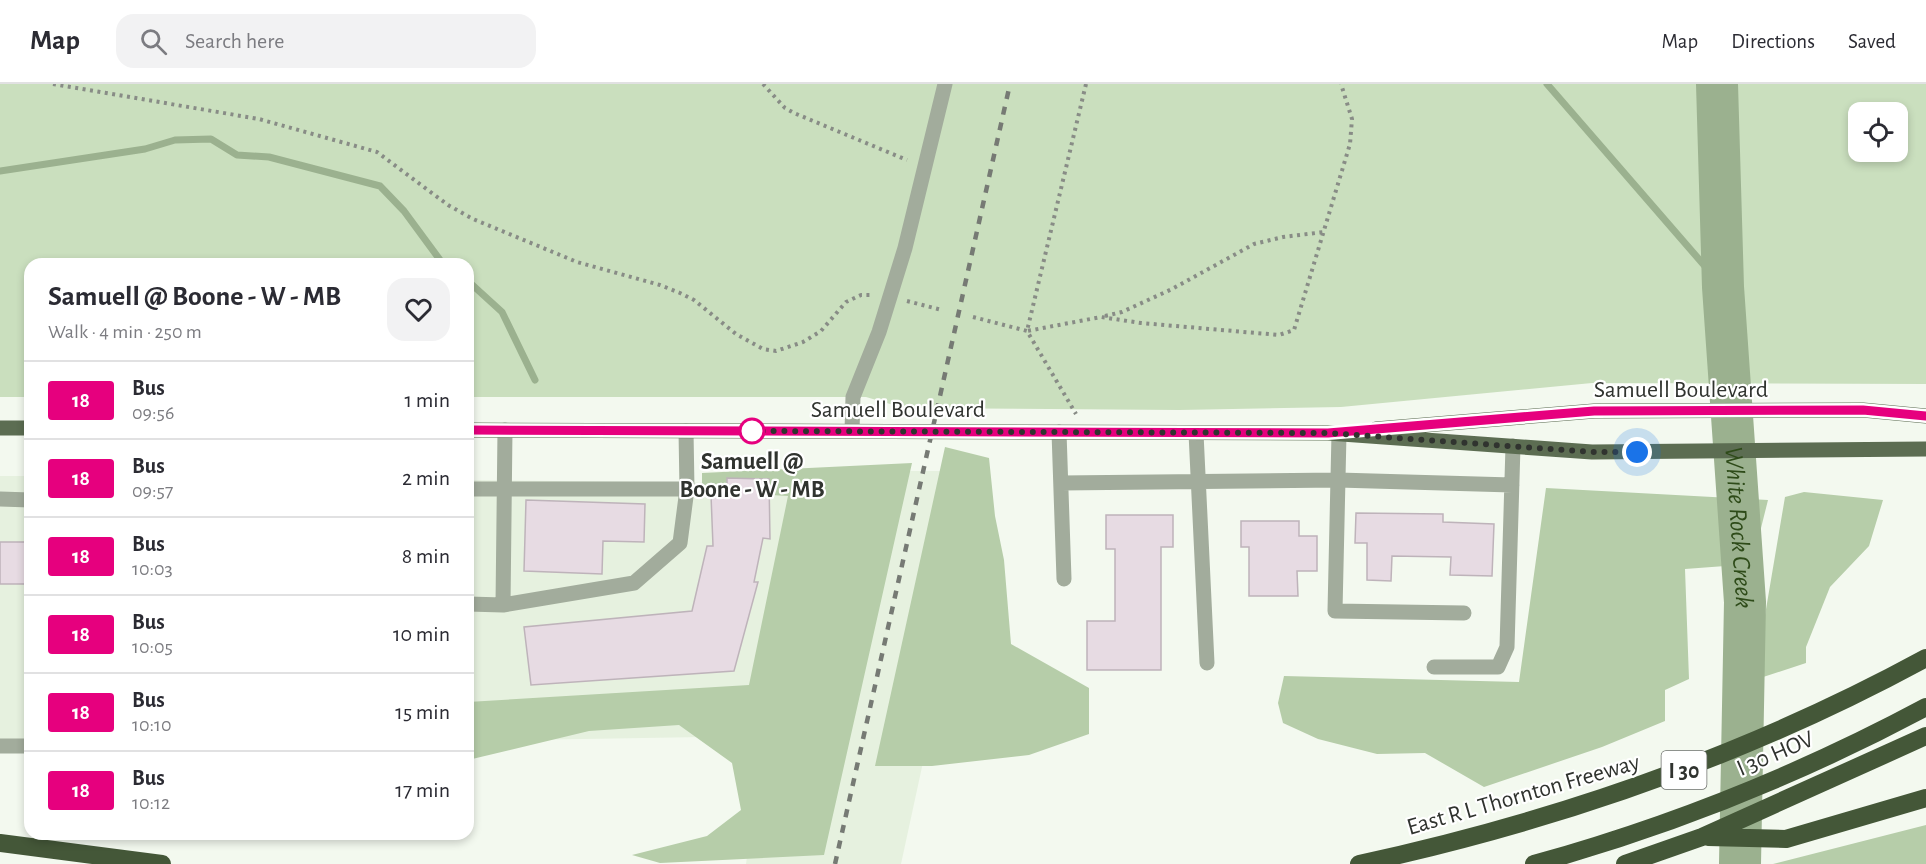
<!DOCTYPE html>
<meta charset="utf-8">
<style>
:root{--surface:#fff;--page:#f2f2f3;--text:#2b2b33;--muted:#7c7c81;--line:#e1e1e2}
body{margin:0;font-family:"Alegreya Sans",sans-serif;background:var(--page);color:var(--text);height:100vh;display:flex;flex-direction:column;font-size:22px;white-space:nowrap}
*{box-sizing:border-box;margin:0}
p{font-size:20px;color:var(--muted)}
.icon{flex:none;width:33px;height:33px;fill:none;stroke:currentColor;stroke-width:2;stroke-linecap:round;stroke-linejoin:round}
.map{position:relative;flex:1;overflow:hidden}
.side{position:absolute;left:24px;top:174px;width:450px;height:582px;display:flex;flex-direction:column;background:var(--surface);border-radius:18px;box-shadow:0 3px 9px #0003}
.side>*{flex:none}
.badge{padding:0 12px;border-radius:4px;font-size:21px;line-height:39px}
.fabs{position:absolute;left:1848px;top:18px;display:grid;gap:12px}
.fabs a{display:grid;place-items:center;width:60px;height:60px;border-radius:12px;background:var(--surface);box-shadow:0 3px 9px #0003;font-size:30px}
.you{position:absolute;width:30px;height:30px;margin:-15px;border:4px solid #fff;border-radius:50%;background:#1a73e8;box-shadow:0 0 0 9px #1a73e833}
.map>.badge{position:absolute;translate:-50% -50%;box-shadow:0 0 0 3px #fff}
.round{display:grid;place-items:center;flex:none;width:63px;height:63px;border-radius:18px;background:var(--page)}
.summary{display:flex;align-items:center;justify-content:space-between;height:102px;padding:0 24px}
h1{font-size:28px;font-weight:600;line-height:45px}
ul{padding:0;list-style:none}
li{display:flex;align-items:center;gap:18px;height:78px;padding:0 24px;border-top:2px solid var(--line)}
li div{flex:1}
li b{display:block;font-size:22px}
li em{font-style:normal}
li .badge{min-width:66px;font-weight:700;text-align:center}
header{display:flex;align-items:center;gap:36px;box-sizing:border-box;height:84px;padding:0 30px;background:var(--surface);border-bottom:2px solid var(--line)}
header strong{font-size:28px}
nav{display:flex;gap:33px;margin-inline-start:auto;font-size:21px}
.search{width:420px;height:54px;background:var(--page);display:flex;align-items:center;gap:15px;box-sizing:border-box;padding:0 21px;border-radius:18px;color:var(--muted);font-size:22px}
.map>svg:first-child{display:block}
</style>
<header>
<strong>Map</strong>
<div class="search"><svg class="icon" aria-label="search" viewBox="0 0 24 24"><circle cx="10" cy="10" r="6"/><path d="M15 15l6 6"/></svg>Search here</div>
<nav><a>Map</a><a>Directions</a><a>Saved</a></nav>
</header>
<div class="map">
<svg width="1926" height="780" viewBox="0 0 1926 780">
<rect width="100%" height="100%" fill="#f3f9ef"/>
<path fill="#e6f1df" d="M 862,387 L 986,387 L 901,780 L 746,780 L 757,701 L 770,652 L 468,657 L 468,396 L 830,400 Z
M 0,392 L 30,392 L 30,664 L 0,665 Z"/>
<path fill="#cadfbe" fill-rule="evenodd" d="M 0,0 L 1926,0 L 1926,300 L 1592,299 L 1341,323 L 1179,326 L 904,324 L 866,313 L 468,313 L 468,180 L 30,180 L 30,313 L 0,313 ZM 1858,28 L 1898,28 L 1898,68 L 1858,68 Z"/>
<path fill="#b6cda9" d="M 945,363 L 989,374 L 995,432 L 1004,476 L 1011,560 L 1089,604 L 1089,650 L 1029,671 L 932,682 L 875,682 Z
M 912,379 L 824,771 L 660,779 L 632,771 L 707,752 L 741,726 L 732,679 L 679,641 L 589,647 L 468,676 L 468,618 L 749,601 L 788,412 L 702,407 L 702,389 Z
M 1546,404 L 1768,416 L 1752,480 L 1685,485 L 1689,595 L 1665,606 L 1665,637 L 1602,663 L 1484,703 L 1425,669 L 1377,670 L 1318,655 L 1283,639 L 1278,619 L 1284,592 L 1519,598 Z
M 1804,408 L 1883,416 L 1869,462 L 1830,503 L 1806,563 L 1806,579 L 1754,596 L 1785,413 Z
M 1926,741 L 1926,780 L 1773,780 Z"/>
<g fill="none" stroke-linecap="round" stroke-linejoin="round">
<path stroke="#9bb18f" stroke-width="7" d="M 1547,0 L 1723,203
M 0,87 L 145,65 L 175,56 L 211,55 L 237,71 L 269,73 L 380,102 L 404,127 L 443,180
M 468,197 L 502,228 L 535,296"/>
<path stroke="#9bb18f" stroke-width="42" id="s1" d="M 1717,0 L 1723,203 L 1745,518 L 1740,780"/>
</g>
<path fill="#e7dbe3" stroke="#beb3ba" stroke-width="1.5" d="M 727,394 L 769,395 L 770,455 L 763,454 L 754,498 L 758,498 L 734,587 L 531,601 L 524,543 L 692,527 L 707,462 L 713,462 L 711,411 L 727,410 Z
M 526,416 L 645,420 L 644,458 L 603,457 L 602,490 L 524,487 Z
M 1356,429 L 1443,430 L 1443,438 L 1494,440 L 1492,492 L 1450,491 L 1451,473 L 1392,472 L 1391,497 L 1367,496 L 1367,459 L 1355,459 Z
M 1106,431 L 1173,431 L 1173,463 L 1161,463 L 1161,586 L 1087,586 L 1087,537 L 1115,537 L 1115,465 L 1106,465 Z
M 1241,437 L 1299,437 L 1299,452 L 1317,452 L 1317,487 L 1297,487 L 1298,512 L 1249,512 L 1249,463 L 1241,463 Z
M 0,458 L 30,458 L 30,500 L 0,500 Z"/>
<g fill="none" stroke-linecap="round" stroke-linejoin="round">
<path stroke="#888c86" stroke-width="4" stroke-dasharray="3 4.5" stroke-linecap="butt" d="M 53,0 L 259,35 L 377,68 L 448,121 L 473,135 L 577,178 L 660,201 L 680,209 L 694,216 L 736,250 L 763,265 L 776,267 L 803,258 L 821,247 L 846,218 L 861,211 L 871,211
M 763,0 L 785,24 L 794,29 L 907,76
M 1086,0 L 1027,247 L 1101,233 L 1141,239 L 1279,251 L 1294,246 L 1350,60 L 1352,35 L 1341,0
M 907,217 L 942,226
M 1105,232 L 1122,228 L 1172,205 L 1254,160 L 1283,153 L 1324,148
M 973,233 L 1027,247 L 1076,330"/>
<path stroke="#a2ac9c" stroke-width="15" d="M 852,347 L 853,313 L 879,248 L 905,164 L 945,0
M 1059,348 L 1064,495
M 1196,349 L 1207,579
M 1339,350 L 1335,527 L 1464,529
M 1061,399 L 1338,396 L 1512,401
M 468,405 L 687,405
M 0,415 L 30,416
M 468,520 L 503,521 L 505,346
M 503,521 L 634,499 L 680,459 L 687,405 L 686,347
M 1434,583 L 1498,583 L 1507,563 L 1513,362
M 0,662 L 30,662"/>
<path stroke="#5c6d52" stroke-width="15" d="M 0,344 L 30,344
M 1376,345 L 1594,327 L 1863,326 L 1926,332
M 468,346 L 1328,349 L 1592,368 L 1926,365"/>
<path stroke="#445738" stroke-width="18" d="M 1708,753 L 1786,755 L 1926,714
M 0,759 L 162,780
M 1359,780 C 1557,737 1748,671 1926,574
M 1534,780 C 1671,742 1801,690 1926,623
M 1625,780 L 1702,753 L 1926,652"/>
<path stroke="#767a74" stroke-width="4.5" stroke-dasharray="8 8" stroke-linecap="butt" d="M 835,780 L 1010,0"/>
</g>
<g fill="none" stroke-linecap="round" stroke-linejoin="round">
<defs>
<path id="line" d="M 468,346 L 1328,349 L 1594,327 L 1863,326 L 1926,332"/>
</defs>
<use href="#line" stroke="#fff" stroke-width="14"/>
<use href="#line" stroke="#e6007e" stroke-width="9"/>
<path stroke="#30332f" stroke-width="6" stroke-dasharray="0 10.8" d="M 752,347 L 1328,349 L 1592,368 L 1637,368"/>
</g>
<circle fill="#fff" stroke="#e6007e" stroke-width="3" cx="752" cy="347" r="12"/>
<g text-anchor="middle" stroke-width="4.5" stroke-linejoin="round" paint-order="stroke">
<rect fill="#fff" stroke="#6e706d" stroke-width="1.5" x="1661.5" y="667" width="45" height="38" rx="4.5"/>
<g font-size="22" font-weight="bold" fill="#30332f">
<text x="1684" y="694">I 30</text>
</g>
<g font-size="24" fill="#30332f" stroke="#fff">
<text x="1681" y="313">Samuell Boulevard</text>
<text x="898" y="333">Samuell Boulevard</text>
<text transform="translate(1775 669) rotate(-23)" y="8">I 30 HOV</text>
<text transform="translate(1523 710) rotate(-16)" y="8">East R L Thornton Freeway</text>
</g>
<g font-size="24" font-weight="bold" fill="#30332f" stroke="#fff">
<text x="752" y="385">Samuell @<tspan x="752" dy="28">Boone - W - MB</tspan></text>
</g>
<g font-size="26" font-style="italic" fill="#2e4b19" stroke="#fff">
<text dy="9" stroke="none"><textPath href="#s1" startOffset="444">White Rock Creek</textPath></text>
</g>
</g>
</svg>
<div class="fabs">
<a><svg class="icon" aria-label="locate" viewBox="0 0 24 24"><circle cx="12" cy="12" r="6"/><path d="M12 2v4M12 18v4M2 12h4M18 12h4"/></svg></a>
</div>
<div class="you" style="left:1637px;top:368px"></div>
<section class="side">
<div class="summary"><div><h1>Samuell @ Boone - W - MB</h1><p>Walk · 4 min · 250 m</p></div><a class="round"><svg class="icon" aria-label="heart" viewBox="0 0 24 24"><path d="M12 20l-8-8c-3-5 5-10 8-4 3-6 11-1 8 4z"/></svg></a></div>
<ul>
<li><span class="badge" style="background:#e6007e;color:#fff">18</span><div><b>Bus</b><p>09:56</p></div><em>1 min</em></li>
<li><span class="badge" style="background:#e6007e;color:#fff">18</span><div><b>Bus</b><p>09:57</p></div><em>2 min</em></li>
<li><span class="badge" style="background:#e6007e;color:#fff">18</span><div><b>Bus</b><p>10:03</p></div><em>8 min</em></li>
<li><span class="badge" style="background:#e6007e;color:#fff">18</span><div><b>Bus</b><p>10:05</p></div><em>10 min</em></li>
<li><span class="badge" style="background:#e6007e;color:#fff">18</span><div><b>Bus</b><p>10:10</p></div><em>15 min</em></li>
<li><span class="badge" style="background:#e6007e;color:#fff">18</span><div><b>Bus</b><p>10:12</p></div><em>17 min</em></li>
</ul>
</section>
</div>
